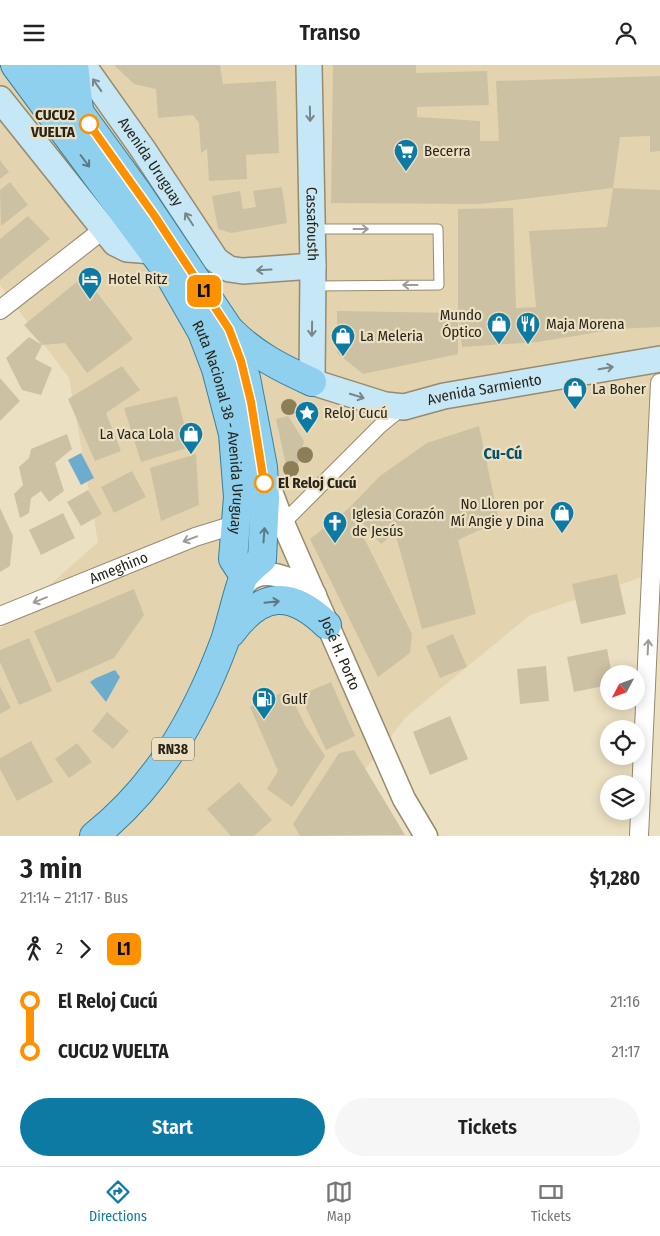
<!DOCTYPE html>
<meta charset="utf-8">
<style>
:root{--surface:#fff;--page:#f6f6f6;--text:#222;--muted:#767676;--line:#e0e0e0;--accent:#0d7aa4}
body{margin:0;font-family:"Fira Sans Condensed",sans-serif;background:var(--page);color:var(--text);height:100vh;display:flex;flex-direction:column;font-size:19px;white-space:nowrap}
*{box-sizing:border-box;margin:0}
p{font-size:16px;color:var(--muted)}
.icon{flex:none;width:28px;height:28px;fill:none;stroke:currentColor;stroke-width:2;stroke-linecap:round;stroke-linejoin:round}
.map{position:relative;height:771px;overflow:hidden}
.panel{display:flex;flex-direction:column;background:var(--surface);flex:1}
.panel>*{flex:none}
.badge{padding:0 10px;border-radius:8px;font-size:18px;line-height:32px}
.needle{width:32px;rotate:229deg}
.buttons{position:absolute;left:600px;top:600px;display:grid;gap:10px}
.buttons a{display:grid;place-items:center;width:45px;height:45px;border-radius:50%;background:var(--surface);box-shadow:0 2px 12px #0003;font-size:25px}
.map>.badge{position:absolute;translate:-50% -50%;box-shadow:0 0 0 2px #fff}
.legs{display:flex;align-items:center;gap:8px;height:55px;padding:0 20px;font-size:16px}
.legs p{margin-inline-start:auto}
.headline{display:flex;align-items:center;justify-content:space-between;height:85px;padding:0 20px}
h1{font-size:28px;font-weight:600;line-height:38px}
.action{display:flex;gap:10px;margin-top:auto;padding:10px 20px}
.action a{flex:1;height:58px;border-radius:30px;background:var(--accent);color:#fff;font-size:20px;font-weight:600;line-height:58px;text-align:center}
.action a+a{background:var(--page);color:var(--text)}
ul{padding:0 20px;list-style:none}
li{display:flex;align-items:center;gap:18px;height:50px;font-size:19px}
li i{display:grid;place-items:center;width:8px;height:100%;margin:0 6px;background:currentColor}
li i::after{content:'';width:12px;height:12px;margin:-6px;border:4px solid;border-radius:50%;background:var(--surface)}
li p{margin-inline-start:auto}
li:first-child i{background:linear-gradient(#0000 50%,currentColor 0)}
li:last-child i{background:linear-gradient(currentColor 50%,#0000 0)}
header{display:flex;justify-content:space-between;align-items:center;height:65px;padding:0 20px;background:var(--surface);font-size:22px;font-weight:600}
.menu{display:flex;justify-content:space-around;align-items:center;height:70px;border-top:1px solid var(--line);background:var(--surface);font-size:14px;color:var(--muted)}
.menu a{display:grid;justify-items:center;gap:2px}
.menu .on{color:var(--accent)}
.map>svg:first-child{display:block}
</style>
<header><svg class="icon" aria-label="menu" viewBox="0 0 24 24"><path d="M4 6h16M4 12h16M4 18h16"/></svg>Transo<svg class="icon" aria-label="person" viewBox="0 0 24 24"><circle cx="12" cy="8" r="4"/><path d="M4 21q1-7 8-7t8 7"/></svg></header>
<div class="map">
<svg width="660" height="771" viewBox="0 0 660 771">
<rect width="100%" height="100%" fill="#ece0c2"/>
<path fill="#e3d4af" d="M 0,0 L 660,0 L 660,506 L 530,550 L 406,652 L 313,771 L 0,771 L 0,564 L 98,477 L 69,313 L 0,220 Z"/>
<path fill="#6daccc" d="M 81,388 L 94,413 L 81,420 L 68,395 Z
M 115,605 L 120,612 L 106,637 L 90,617 L 96,613 Z"/>
<path fill="#cdc1a4" d="M 114,0 L 220,0 L 223,19 L 276,16 L 279,88 L 246,90 L 247,114 L 209,116 L 207,84 L 201,88 L 199,58 L 193,50 L 158,53 L 156,24 L 134,19 Z
M 333,0 L 416,0 L 416,8 L 487,6 L 489,40 L 417,42 L 417,52 L 480,56 L 480,76 L 499,76 L 496,16 L 660,11 L 660,86 L 650,87 L 650,71 L 620,72 L 613,123 L 480,139 L 331,138 Z
M 0,95 L 9,107 L 0,114 Z
M 10,117 L 28,140 L 1,161 L 0,125 Z
M 282,122 L 287,158 L 231,168 L 218,164 L 212,131 L 240,126 L 243,144 L 256,142 L 253,126 Z
M 613,123 L 660,125 L 660,262 L 617,264 L 538,277 L 462,282 L 458,248 L 458,289 L 363,309 L 337,288 L 337,246 L 458,248 L 458,144 L 513,143 L 516,243 L 536,242 L 529,166 L 607,162 Z
M 28,151 L 50,174 L 0,215 L 0,174 Z
M 84,211 L 133,274 L 87,308 L 65,278 L 42,280 L 35,294 L 52,303 L 41,330 L 22,325 L 6,293 L 29,272 L 42,280 L 24,260 Z
M 122,301 L 140,325 L 106,348 L 121,386 L 95,396 L 68,334 Z
M 0,313 L 20,336 L 0,356 Z
M 177,331 L 190,382 L 141,397 L 124,343 Z
M 288,351 L 304,376 L 298,400 L 286,400 L 276,354 Z
M 479,361 L 499,456 L 458,475 L 476,549 L 422,564 L 395,468 L 381,479 L 349,443 L 380,411 L 427,378 Z
M 67,369 L 72,384 L 55,398 L 64,426 L 49,437 L 41,426 L 31,433 L 29,448 L 20,453 L 14,429 L 23,420 L 19,402 L 29,393 L 31,384 Z
M 196,389 L 199,440 L 161,456 L 150,403 Z
M 132,406 L 146,432 L 114,448 L 101,422 Z
M 88,425 L 102,449 L 81,461 L 67,437 Z
M 0,443 L 13,471 L 10,501 L 0,507 Z
M 349,443 L 412,569 L 410,588 L 378,612 L 310,474 Z
M 63,448 L 75,473 L 41,490 L 29,465 Z
M 617,509 L 626,549 L 581,559 L 572,519 Z
M 134,524 L 144,550 L 114,593 L 57,618 L 34,566 Z
M 453,569 L 467,602 L 440,613 L 426,581 Z
M 29,573 L 52,626 L 19,640 L 0,597 L 0,585 Z
M 607,584 L 612,609 L 609,609 L 609,620 L 574,627 L 567,592 Z
M 546,601 L 549,636 L 520,639 L 517,604 Z
M 331,617 L 355,671 L 326,685 L 300,630 Z
M 0,621 L 11,643 L 0,649 Z
M 288,625 L 305,660 L 325,691 L 292,742 L 267,724 L 278,706 L 250,642 Z
M 107,647 L 129,666 L 113,684 L 92,666 Z
M 450,651 L 468,694 L 430,710 L 413,667 Z
M 31,676 L 53,717 L 17,736 L 0,704 L 0,693 Z
M 77,678 L 92,697 L 69,713 L 55,694 Z
M 354,685 L 405,770 L 300,771 L 293,759 L 339,688 Z
M 239,717 L 272,755 L 254,771 L 231,771 L 207,744 Z"/>
<g fill="none" stroke-linecap="round" stroke-linejoin="round">
<defs>
<path id="service" d="M 314,221 L 439,220 L 438,164 L 315,164"/>
<path id="pedestrian" d="M 283,458 L 380,361 L 403,342"/>
<g id="minor">
<path d="M 0,245 L 104,164"/>
<path id="s1" d="M 0,551 L 195,472 L 237,459"/>
<path d="M 639,771 L 660,318"/>
</g>
<g id="tertiary">
<path id="s2" d="M 268,418 L 283,458 L 404,734 L 426,771"/>
<path d="M 241,525 C 256,494 296,515 315,530"/>
</g>
<g id="secondary">
<path id="s3" d="M 83,0 L 142,83 L 216,195 L 229,204 L 243,206 L 313,201"/>
<path id="s4" d="M 309,0 L 313,201 L 312,317 L 385,340 L 404,342 L 444,331 L 660,294"/>
<path d="M 0,34 L 115,178 L 127,184 L 153,186"/>
</g>
<g id="primary">
<path id="s5" d="M 15,0 L 167,206 L 202,267 L 216,304 L 233,369 L 238,432 L 233,494 L 244,511"/>
<path d="M 45,0 L 138,128 L 229,264 L 246,313 L 263,402 L 265,433 L 262,494 C 256,499 250,504 245,510 C 240,516 229,566 224,578 C 196,653 157,721 94,771"/>
<path d="M 74,0 L 79,45"/>
<path d="M 231,266 C 255,290 281,303 312,317"/>
<path d="M 231,568 C 261,527 290,524 327,560"/>
</g>
</defs>
<use href="#service" stroke="#968a6f" stroke-width="11"/>
<use href="#pedestrian" stroke="#968a6f" stroke-width="16"/>
<use href="#minor" stroke="#968a6f" stroke-width="20"/>
<use href="#tertiary" stroke="#968a6f" stroke-width="25"/>
<use href="#secondary" stroke="#968a6f" stroke-width="28"/>
<use href="#primary" stroke="#397f9c" stroke-width="30"/>
<use href="#service" stroke="#fff" stroke-width="9"/>
<use href="#pedestrian" stroke="#fff" stroke-width="14"/>
<use href="#minor" stroke="#fff" stroke-width="18"/>
<use href="#tertiary" stroke="#fff" stroke-width="22"/>
<use href="#secondary" stroke="#c6e7f6" stroke-width="25"/>
<use href="#primary" stroke="#8ed0ee" stroke-width="28"/>
</g>
<g fill="#8c7e57">
<circle cx="289" cy="342" r="8"/>
<circle cx="305" cy="390" r="8"/>
<circle cx="291" cy="404" r="8"/>
</g>
<defs><path id="oneway-shaft" d="M-6 0H5M1.5-3L5.5 0L1.5 3" fill="none" stroke-width="1.6" stroke-linecap="round" stroke-linejoin="round" transform="scale(1.25)"/></defs>
<g stroke="#788688">
<use href="#oneway-shaft" transform="translate(97 20) rotate(-125)"/>
<use href="#oneway-shaft" transform="translate(310 49) rotate(89)"/>
<use href="#oneway-shaft" transform="translate(189 154) rotate(-123)"/>
<use href="#oneway-shaft" transform="translate(264 205) rotate(177)"/>
<use href="#oneway-shaft" transform="translate(312 264) rotate(91)"/>
<use href="#oneway-shaft" transform="translate(606 303) rotate(-10)"/>
<use href="#oneway-shaft" transform="translate(357 331) rotate(17)"/>
</g>
<g stroke="#5c7a84">
<use href="#oneway-shaft" transform="translate(85 96) rotate(53)"/>
<use href="#oneway-shaft" transform="translate(264 470) rotate(-86)"/>
<use href="#oneway-shaft" transform="translate(272 537) rotate(-6)"/>
</g>
<g stroke="#9f9c98">
<use href="#oneway-shaft" transform="translate(361 164)"/>
<use href="#oneway-shaft" transform="translate(410 220) rotate(180)"/>
<use href="#oneway-shaft" transform="translate(190 474) rotate(159)"/>
<use href="#oneway-shaft" transform="translate(40 535) rotate(158)"/>
<use href="#oneway-shaft" transform="translate(648 582) rotate(-87)"/>
</g>
<g fill="none" stroke-linecap="round" stroke-linejoin="round">
<defs>
<path id="line-1" d="M 89,59 L 154,150 L 229,264 L 241,296 L 251,337 L 264,418"/>
</defs>
<use href="#line-1" stroke="#fff" stroke-width="11"/>
<use href="#line-1" stroke="#ff9000" stroke-width="8"/>
</g>
<defs>
<symbol id="supermarket-pin" viewBox="-11 -11 22 30"><path d="M0 17L-7.5 6A9.5 9.5 0 1 1 7.5 6Z" fill="#0d7aa4" stroke="#ece0c2"/><path d="M-6-5.5h2.5l.6 2H6L4.5 2H-2.5L-4.4-4H-6ZM-1.5 3.2a1.3 1.3 0 1 0 .1 0ZM3 3.2a1.3 1.3 0 1 0 .1 0Z" fill="#fff"/></symbol>
<symbol id="hotel-pin" viewBox="-11 -11 22 30"><path d="M0 17L-7.5 6A9.5 9.5 0 1 1 7.5 6Z" fill="#0d7aa4" stroke="#ece0c2"/><path d="M-6-4.5h1.5V1H6V5H4.5V3h-9V5H-6ZM-4 0a1.8 1.8 0 1 1 3.6 0ZM.5 0V-2.5h3Q6-2.5 6 0Z" fill="#fff"/></symbol>
<symbol id="shop-pin" viewBox="-11 -11 22 30"><path d="M0 17L-7.5 6A9.5 9.5 0 1 1 7.5 6Z" fill="#0d7aa4" stroke="#ece0c2"/><path d="M-5-2.5h2.3a2.7 3.5 0 0 1 5.4 0H5L5.5 6h-11ZM-1.5-2.5h3a1.5 2.3 0 0 0-3 0Z" fill="#fff"/></symbol>
<symbol id="restaurant-pin" viewBox="-11 -11 22 30"><path d="M0 17L-7.5 6A9.5 9.5 0 1 1 7.5 6Z" fill="#0d7aa4" stroke="#ece0c2"/><path d="M-5-6h1v4h1v-4h1v4h1v-4h1v5L-1.5 .5V6h-2V.5L-5-1ZM5-6V6H3V1.5H1.5Q1.5-4 5-6Z" fill="#fff"/></symbol>
<symbol id="sight-pin" viewBox="-11 -11 22 30"><path d="M0 17L-7.5 6A9.5 9.5 0 1 1 7.5 6Z" fill="#0d7aa4" stroke="#ece0c2"/><path d="M0-6L1.8-2.2L6-1.7L2.9 1.2L3.7 5.4L0 3.3L-3.7 5.4L-2.9 1.2L-6-1.7L-1.8-2.2Z" fill="#fff"/></symbol>
<symbol id="church-pin" viewBox="-11 -11 22 30"><path d="M0 17L-7.5 6A9.5 9.5 0 1 1 7.5 6Z" fill="#0d7aa4" stroke="#ece0c2"/><path d="M-1.2-6h2.4v3.5h3.3v2.4h-3.3V6h-2.4V-.1h-3.3v-2.4h3.3Z" fill="#fff"/></symbol>
<symbol id="fuel-pin" viewBox="-11 -11 22 30"><path d="M0 17L-7.5 6A9.5 9.5 0 1 1 7.5 6Z" fill="#0d7aa4" stroke="#ece0c2"/><path d="M-5.5-6h7V0h2V4h1.3V-2.5L3-4.5l.8-.8L6-3V5H2.5V1h-1V6h-7ZM-4.2-4.7v3.2H.2V-4.7Z" fill="#fff"/></symbol>
</defs>
<g fill-rule="evenodd">
<use href="#supermarket-pin" x="392" y="72" width="28" height="38"/>
<use href="#hotel-pin" x="76" y="200" width="28" height="38"/>
<use href="#shop-pin" x="485" y="245" width="28" height="38"/>
<use href="#restaurant-pin" x="514" y="245" width="28" height="38"/>
<use href="#shop-pin" x="329" y="257" width="28" height="38"/>
<use href="#shop-pin" x="561" y="310" width="28" height="38"/>
<use href="#sight-pin" x="293" y="334" width="28" height="38"/>
<use href="#shop-pin" x="177" y="355" width="28" height="38"/>
<use href="#shop-pin" x="548" y="434" width="28" height="38"/>
<use href="#church-pin" x="321" y="444" width="28" height="38"/>
<use href="#fuel-pin" x="250" y="620" width="28" height="38"/>
</g>
<g fill="#fff" stroke="#ff9000" stroke-width="2.5">
<circle cx="89" cy="59" r="9"/>
<circle cx="264" cy="418" r="9"/>
</g>
<g text-anchor="middle" stroke-width="4.5" stroke-linejoin="round" paint-order="stroke">
<rect fill="#ece0c2" stroke="#645c4c" stroke-width="1" x="152" y="672.5" width="42" height="23" rx="4"/>
<g font-size="14" font-weight="bold" fill="#292419">
<text x="173" y="689">RN38</text>
</g>
<g font-size="15" font-weight="bold" fill="#292419" stroke="#ece0c2" text-anchor="end">
<text x="75" y="55">CUCU2<tspan x="75" dy="17">VUELTA</tspan></text>
<text x="278" y="423" text-anchor="start">El Reloj Cucú</text>
</g>
<g font-size="15" fill="#292419" stroke="#ece0c2" text-anchor="start">
<text x="424" y="91">Becerra</text>
<text x="108" y="219">Hotel Ritz</text>
<text x="482" y="255" text-anchor="end">Mundo<tspan x="482" dy="17">Óptico</tspan></text>
<text x="546" y="264">Maja Morena</text>
<text x="360" y="276">La Meleria</text>
<text x="592" y="329">La Boher</text>
<text x="324" y="353">Reloj Cucú</text>
<text x="174" y="374" text-anchor="end">La Vaca Lola</text>
<text x="544" y="444" text-anchor="end">No Lloren por<tspan x="544" dy="17">Mí Angie y Dina</tspan></text>
<text x="352" y="454">Iglesia Corazón<tspan x="352" dy="17">de Jesús</tspan></text>
<text x="282" y="639">Gulf</text>
</g>
<g font-size="15" fill="#292419" stroke="#ece0c2">
<text dy="5" stroke="none"><textPath href="#s3" startOffset="118">Avenida Uruguay</textPath></text>
<text dy="5" stroke="none"><textPath href="#s4" startOffset="159">Cassafousth</textPath></text>
<text dy="5" stroke="none"><textPath href="#s4" startOffset="495">Avenida Sarmiento</textPath></text>
<text dy="5" stroke="none"><textPath href="#s5" startOffset="424">Ruta Nacional 38 - Avenida Uruguay</textPath></text>
<text dy="5" stroke="none"><textPath href="#s1" startOffset="128">Ameghino</textPath></text>
<text dy="5" stroke="none"><textPath href="#s2" startOffset="185">José H. Porto</textPath></text>
</g>
<g font-size="16" font-weight="bold" fill="#06506c" stroke="#ece0c2">
<text x="503" y="394">Cu-Cú</text>
</g>
</g>
</svg>
<div class="buttons">
<a><svg class="needle" viewBox="-14 -14 28 28"><path d="M0-13l5 13h-10z" fill="#e53935"/><path d="M0 13l5-13h-10z" fill="#767676"/></svg></a>
<a><svg class="icon" aria-label="locate" viewBox="0 0 24 24"><circle cx="12" cy="12" r="6"/><path d="M12 2v4M12 18v4M2 12h4M18 12h4"/></svg></a>
<a><svg class="icon" aria-label="layers" viewBox="0 0 24 24"><path d="M12 4l9 5-9 5-9-5zM3 14l9 5 9-5"/></svg></a>
</div>
<b class="badge" style="left:204px;top:226px;background:#ff9000;color:#111">L1</b>
</div>
<section class="panel">
<div class="headline"><div><h1>3 min</h1><p>21:14 – 21:17 · Bus</p></div><b>$1,280</b></div>
<div class="legs"><svg class="icon" aria-label="walk" viewBox="0 0 24 24"><circle cx="13" cy="4" r="2"/><path d="M13 8l-2 6 4 7M11 14l-3 7M7 12l3-4h3l4 4"/></svg>2<svg class="icon" aria-label="forward" viewBox="0 0 24 24"><path d="M9 5l7 7-7 7"/></svg><b class="badge" style="background:#ff9000;color:#111">L1</b></div>
<ul>
<li><i style="color:#ff9000"></i><b>El Reloj Cucú</b><p>21:16</p></li>
<li><i style="color:#ff9000"></i><b>CUCU2 VUELTA</b><p>21:17</p></li>
</ul>
<div class="action"><a>Start</a><a>Tickets</a></div>
</section>
<nav class="menu">
<a class="on"><svg class="icon" aria-label="directions" viewBox="0 0 24 24"><path d="M12 3l9 9-9 9-9-9zM9 14v-3h6M13 9l2 2-2 2"/></svg>Directions</a>
<a><svg class="icon" aria-label="map" viewBox="0 0 24 24"><path d="M3 6l6-2 6 2 6-2v14l-6 2-6-2-6 2zM9 4v14M15 6v14"/></svg>Map</a>
<a><svg class="icon" aria-label="tickets" viewBox="0 0 24 24"><path d="M3 7h18v10H3zM15 7v10"/></svg>Tickets</a>
</nav>
